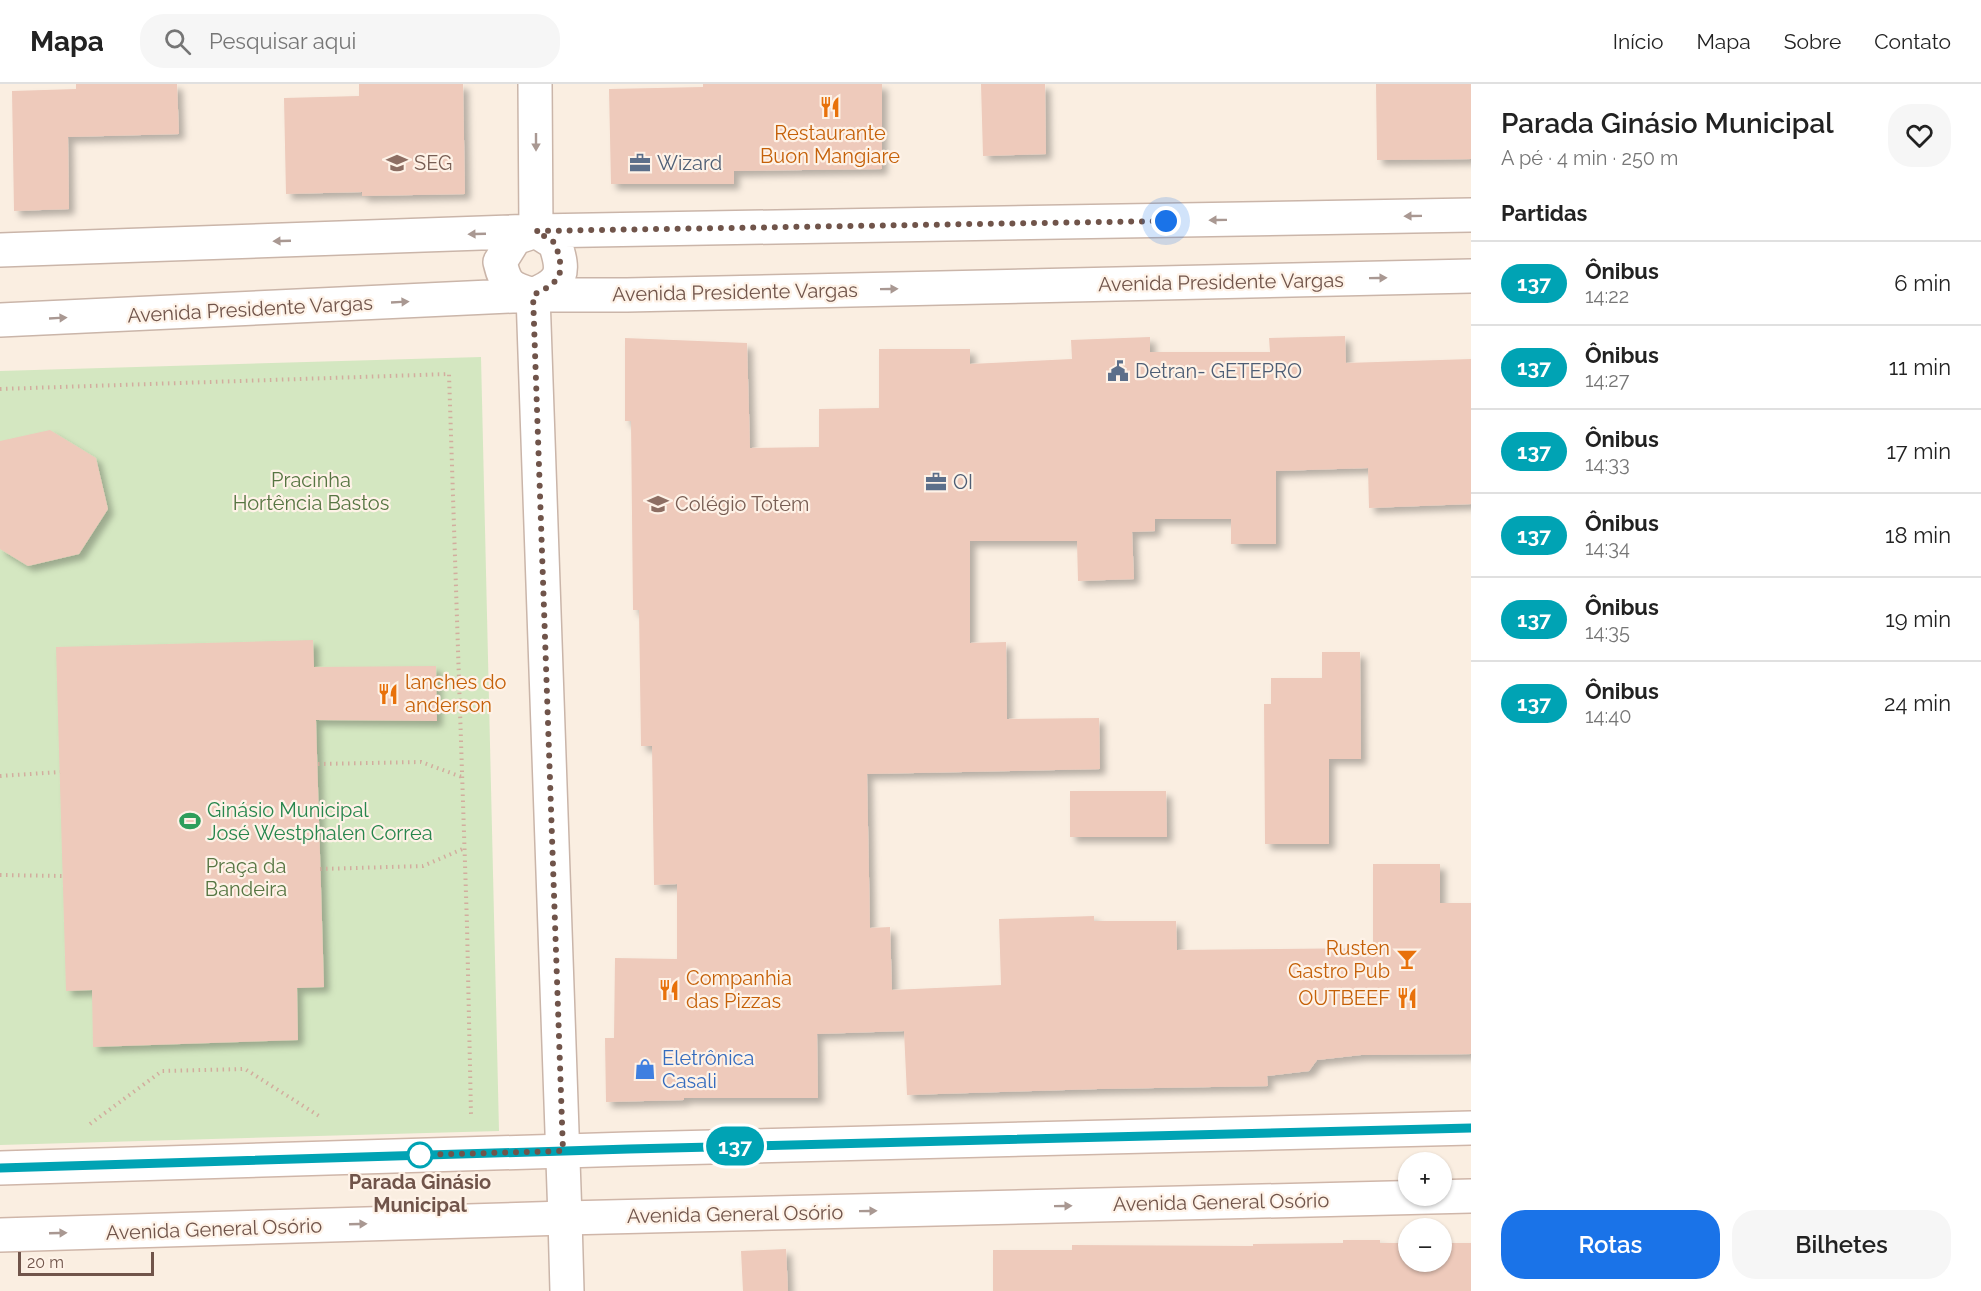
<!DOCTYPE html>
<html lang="pt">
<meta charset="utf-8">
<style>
:root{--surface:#fff;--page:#f6f6f6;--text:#222;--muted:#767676;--line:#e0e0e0;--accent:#1a73e8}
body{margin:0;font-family:Raleway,sans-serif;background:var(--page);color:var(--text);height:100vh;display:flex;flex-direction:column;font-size:22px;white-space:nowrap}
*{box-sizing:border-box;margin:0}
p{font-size:20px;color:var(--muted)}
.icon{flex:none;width:33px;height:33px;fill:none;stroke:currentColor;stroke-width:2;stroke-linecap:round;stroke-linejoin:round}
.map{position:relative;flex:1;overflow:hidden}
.side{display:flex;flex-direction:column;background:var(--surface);width:510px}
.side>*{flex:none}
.badge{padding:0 12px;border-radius:20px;font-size:21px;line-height:39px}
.tools{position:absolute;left:1398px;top:1068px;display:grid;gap:12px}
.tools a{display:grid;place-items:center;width:54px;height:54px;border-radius:50%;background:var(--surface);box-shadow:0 2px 4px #0004;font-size:30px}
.scale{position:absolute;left:18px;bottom:15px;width:136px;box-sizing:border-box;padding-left:6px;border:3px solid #70544a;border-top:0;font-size:16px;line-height:21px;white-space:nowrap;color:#70544a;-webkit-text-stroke:4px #fef2e7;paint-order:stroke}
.you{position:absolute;width:30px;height:30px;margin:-15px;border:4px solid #fff;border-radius:50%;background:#1a73e8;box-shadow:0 0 0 9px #1a73e833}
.map>.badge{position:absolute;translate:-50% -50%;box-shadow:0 0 0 3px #fff}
h2{padding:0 30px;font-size:22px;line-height:54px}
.round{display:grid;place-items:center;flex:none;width:63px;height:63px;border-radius:24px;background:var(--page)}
.headline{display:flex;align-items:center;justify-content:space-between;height:102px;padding:0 30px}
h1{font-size:28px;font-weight:600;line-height:45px}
.button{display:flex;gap:12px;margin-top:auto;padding:12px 30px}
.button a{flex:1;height:69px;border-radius:24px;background:var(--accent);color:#fff;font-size:24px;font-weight:600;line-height:69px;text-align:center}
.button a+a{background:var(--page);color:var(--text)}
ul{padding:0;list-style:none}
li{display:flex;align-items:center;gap:18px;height:84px;padding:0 30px;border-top:2px solid var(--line)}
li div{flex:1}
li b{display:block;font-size:22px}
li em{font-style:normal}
li .badge{min-width:66px;font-weight:700;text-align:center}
header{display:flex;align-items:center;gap:36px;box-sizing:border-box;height:84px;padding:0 30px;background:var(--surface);border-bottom:2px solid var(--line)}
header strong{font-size:28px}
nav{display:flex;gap:33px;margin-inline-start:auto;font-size:21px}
.search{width:420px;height:54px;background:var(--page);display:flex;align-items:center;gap:15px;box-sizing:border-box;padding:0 21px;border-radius:24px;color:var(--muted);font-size:22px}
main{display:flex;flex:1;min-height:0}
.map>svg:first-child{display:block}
</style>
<header>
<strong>Mapa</strong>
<div class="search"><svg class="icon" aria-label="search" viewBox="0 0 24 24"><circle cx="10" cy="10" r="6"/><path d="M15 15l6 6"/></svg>Pesquisar aqui</div>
<nav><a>Início</a><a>Mapa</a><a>Sobre</a><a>Contato</a></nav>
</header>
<main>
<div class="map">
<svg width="1471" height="1207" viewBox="0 0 1471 1207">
<defs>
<filter id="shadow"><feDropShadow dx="5.5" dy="5.5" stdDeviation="3" flood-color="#0004"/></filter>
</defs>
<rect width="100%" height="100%" fill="#faeee1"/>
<path fill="#d4e7c1" d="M 481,273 L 499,1047 L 0,1061 L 0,287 Z"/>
<path fill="#eecabb" filter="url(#shadow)" d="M 76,0 L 177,0 L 179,50 L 68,53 L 69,125 L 14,127 L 12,7 L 76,5 Z
M 359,0 L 463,0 L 465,110 L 362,112 L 362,108 L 286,110 L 284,14 L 359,12 Z
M 703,0 L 882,0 L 882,85 L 734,87 L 734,100 L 611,100 L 609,5 L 703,3 Z
M 981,0 L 1045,0 L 1046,70 L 983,72 Z
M 1376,0 L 1471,0 L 1471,75 L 1377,76 Z
M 1345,252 L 1346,279 L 1471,275 L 1471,420 L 1369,424 L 1368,384 L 1276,387 L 1276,460 L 1231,460 L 1231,435 L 1155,435 L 1155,447 L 1132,448 L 1134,495 L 1078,497 L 1077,457 L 970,457 L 970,559 L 1006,558 L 1007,635 L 1099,634 L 1100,685 L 867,690 L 870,844 L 890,843 L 892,906 L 1001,901 L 999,835 L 1094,832 L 1094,837 L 1176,837 L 1177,866 L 1373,864 L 1373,780 L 1440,780 L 1440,819 L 1471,819 L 1471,970 L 1361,971 L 1317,976 L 1309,987 L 1267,992 L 1268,1002 L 1098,1005 L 907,1011 L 904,947 L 817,950 L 818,1014 L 684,1014 L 684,1016 L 606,1018 L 605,954 L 614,954 L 615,874 L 677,875 L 677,800 L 654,801 L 652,662 L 641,662 L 639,526 L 633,526 L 631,337 L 625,337 L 625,254 L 747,259 L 750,364 L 819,363 L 819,325 L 879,324 L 879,265 L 970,265 L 970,280 L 1072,275 L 1071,256 L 1150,253 L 1150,268 L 1270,268 L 1269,254 Z
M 50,346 L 96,374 L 108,425 L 79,470 L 28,482 L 0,465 L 0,357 Z
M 313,556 L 314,583 L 436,582 L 437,637 L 316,636 L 324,903 L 297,904 L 298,956 L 93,963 L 92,906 L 66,907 L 56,563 Z
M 1322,568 L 1360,568 L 1361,675 L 1329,675 L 1329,760 L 1265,760 L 1264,620 L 1271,620 L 1271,594 L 1322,594 Z
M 1070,707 L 1166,707 L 1167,753 L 1070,753 Z
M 1343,1156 L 1380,1156 L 1380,1159 L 1408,1159 L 1408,1178 L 1442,1178 L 1442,1159 L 1471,1159 L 1471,1207 L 993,1207 L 993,1166 L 1072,1166 L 1072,1161 L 1253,1162 L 1253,1160 L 1343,1159 Z
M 786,1165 L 788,1207 L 743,1207 L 741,1167 Z"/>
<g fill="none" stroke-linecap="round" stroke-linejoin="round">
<defs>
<path id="minor" d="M 565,1134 L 567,1207"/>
<path id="tertiary" d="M 535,0 L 536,147
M 536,147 L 555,159 C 565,189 563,198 533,211 C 510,203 506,203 500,178 L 515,154 Z
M 0,166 L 536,147 L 1471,131
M 533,211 L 565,1134
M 0,236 L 533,211 L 627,211 L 1471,192"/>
<path id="secondary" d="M 0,1084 L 629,1065 L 1471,1044
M 0,1151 L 565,1134 L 1471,1112"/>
</defs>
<use href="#minor" stroke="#cab5a9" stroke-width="36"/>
<use href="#tertiary" stroke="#cab5a9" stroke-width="36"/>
<use href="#secondary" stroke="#cfb6a9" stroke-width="36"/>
<path stroke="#d2ad9e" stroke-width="4" stroke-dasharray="1.5 4.5" stroke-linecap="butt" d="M 0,305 L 449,290 L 467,841 L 471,1031
M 318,680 L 421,678 L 462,693
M 0,692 L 60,688
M 320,785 L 423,782 L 465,764
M 0,791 L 63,792
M 90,1040 L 162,987 L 245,985 L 319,1032"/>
<use href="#minor" stroke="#fff" stroke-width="33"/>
<use href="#tertiary" stroke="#fff" stroke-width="33"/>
<use href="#secondary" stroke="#fff" stroke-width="33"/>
</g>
<defs><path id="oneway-solid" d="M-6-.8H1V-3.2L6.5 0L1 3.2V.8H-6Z" transform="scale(1.5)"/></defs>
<g fill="#a99892">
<use href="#oneway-solid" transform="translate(536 58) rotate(90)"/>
<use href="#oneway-solid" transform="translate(1413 132) rotate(179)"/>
<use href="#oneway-solid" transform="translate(1218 136) rotate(179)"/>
<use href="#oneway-solid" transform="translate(477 150) rotate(178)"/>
<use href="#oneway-solid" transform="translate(282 157) rotate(178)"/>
<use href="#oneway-solid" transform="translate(1378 194) rotate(-1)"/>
<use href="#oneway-solid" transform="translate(889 205) rotate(-1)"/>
<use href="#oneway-solid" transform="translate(400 218) rotate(-3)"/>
<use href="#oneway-solid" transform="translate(58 234) rotate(-3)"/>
<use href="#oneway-solid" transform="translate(1063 1122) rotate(-1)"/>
<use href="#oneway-solid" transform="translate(868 1127) rotate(-1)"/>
<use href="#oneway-solid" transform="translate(358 1140) rotate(-2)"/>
<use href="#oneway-solid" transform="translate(58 1149) rotate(-2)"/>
</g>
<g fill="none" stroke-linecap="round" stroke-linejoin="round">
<defs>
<path id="line" d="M 0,1084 L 629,1065 L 1471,1044"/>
</defs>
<use href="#line" stroke="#fff" stroke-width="14"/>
<use href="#line" stroke="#00a3b4" stroke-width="9"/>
<path stroke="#70544a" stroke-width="6" stroke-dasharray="0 10.8" d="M 420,1071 L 414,1071 L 563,1067 L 533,211 C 563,197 565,189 555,159 L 536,147 L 1166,137"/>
</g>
<defs>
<symbol id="restaurant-bare" viewBox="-9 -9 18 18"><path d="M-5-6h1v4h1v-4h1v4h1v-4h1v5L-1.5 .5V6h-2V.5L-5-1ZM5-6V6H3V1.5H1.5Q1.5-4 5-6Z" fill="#e8710a" stroke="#fef2e7" stroke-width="2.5" paint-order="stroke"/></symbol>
<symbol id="university-bare" viewBox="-9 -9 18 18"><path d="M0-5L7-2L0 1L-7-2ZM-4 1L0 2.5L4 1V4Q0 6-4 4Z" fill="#8d6e63" stroke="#fef2e7" stroke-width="2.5" paint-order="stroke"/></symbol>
<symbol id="office-bare" viewBox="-9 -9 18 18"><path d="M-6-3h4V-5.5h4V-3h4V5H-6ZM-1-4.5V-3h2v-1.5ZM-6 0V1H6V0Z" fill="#5c6f8a" stroke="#fef2e7" stroke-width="2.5" paint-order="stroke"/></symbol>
<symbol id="civic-bare" viewBox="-9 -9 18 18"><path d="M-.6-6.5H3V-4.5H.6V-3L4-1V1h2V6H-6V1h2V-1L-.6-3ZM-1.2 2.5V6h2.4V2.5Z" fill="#5c6f8a" stroke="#fef2e7" stroke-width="2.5" paint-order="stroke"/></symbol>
<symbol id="school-bare" viewBox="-9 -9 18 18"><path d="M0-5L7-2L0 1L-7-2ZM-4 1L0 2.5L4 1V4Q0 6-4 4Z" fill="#8d6e63" stroke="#fef2e7" stroke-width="2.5" paint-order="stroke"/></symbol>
<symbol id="stadium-bare" viewBox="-9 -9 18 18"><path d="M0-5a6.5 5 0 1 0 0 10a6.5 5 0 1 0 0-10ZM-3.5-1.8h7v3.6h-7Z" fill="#2e9e5b" stroke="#fef2e7" stroke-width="2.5" paint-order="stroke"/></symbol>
<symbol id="bar-bare" viewBox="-9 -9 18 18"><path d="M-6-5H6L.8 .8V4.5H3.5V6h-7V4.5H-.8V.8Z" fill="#e8710a" stroke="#fef2e7" stroke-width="2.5" paint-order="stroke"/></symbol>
<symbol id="shop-bare" viewBox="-9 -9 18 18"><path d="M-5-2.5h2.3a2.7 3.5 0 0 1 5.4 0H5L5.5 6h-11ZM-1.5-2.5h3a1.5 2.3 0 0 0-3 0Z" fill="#3f7fe0" stroke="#fef2e7" stroke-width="2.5" paint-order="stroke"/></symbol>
</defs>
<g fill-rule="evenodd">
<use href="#restaurant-bare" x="815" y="8" width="30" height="30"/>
<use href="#university-bare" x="382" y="64" width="30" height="30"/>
<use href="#office-bare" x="625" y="64" width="30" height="30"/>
<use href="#civic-bare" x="1103" y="272" width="30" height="30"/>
<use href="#office-bare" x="921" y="383" width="30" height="30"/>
<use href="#school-bare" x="643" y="405" width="30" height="30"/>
<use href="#restaurant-bare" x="373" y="595" width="30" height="30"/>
<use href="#stadium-bare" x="175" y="722" width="30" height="30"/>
<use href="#bar-bare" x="1392" y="860" width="30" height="30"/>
<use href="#restaurant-bare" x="654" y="891" width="30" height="30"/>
<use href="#restaurant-bare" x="1392" y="899" width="30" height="30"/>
<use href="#shop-bare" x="630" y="970" width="30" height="30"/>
</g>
<circle fill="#fff" stroke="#00a3b4" stroke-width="3" cx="420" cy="1071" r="12"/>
<g text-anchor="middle" stroke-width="4.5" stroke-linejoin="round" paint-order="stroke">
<g font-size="20" fill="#c56008" stroke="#fef2e7" text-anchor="start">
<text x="830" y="56" text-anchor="middle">Restaurante<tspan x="830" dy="23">Buon Mangiare</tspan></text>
<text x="405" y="605">lanches do<tspan x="405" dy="23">anderson</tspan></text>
<text x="1390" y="871" text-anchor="end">Rusten<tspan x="1390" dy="23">Gastro Pub</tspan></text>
<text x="686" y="901">Companhia<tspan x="686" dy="23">das Pizzas</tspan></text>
<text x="1390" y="921" text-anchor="end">OUTBEEF</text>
</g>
<g font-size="20" fill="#785e54" stroke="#fef2e7" text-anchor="start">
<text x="414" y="86">SEG</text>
<text x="675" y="427">Colégio Totem</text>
</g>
<g font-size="20" fill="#4e5e75" stroke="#fef2e7" text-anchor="start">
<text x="657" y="86">Wizard</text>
<text x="1135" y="294">Detran- GETEPRO</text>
<text x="953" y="405">OI</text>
</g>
<g font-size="20" fill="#70544a" stroke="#fef2e7">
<text transform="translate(1221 198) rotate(-1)" y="7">Avenida Presidente Vargas</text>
<text transform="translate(735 208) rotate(-1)" y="7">Avenida Presidente Vargas</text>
<text transform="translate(250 225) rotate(-3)" y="7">Avenida Presidente Vargas</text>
<text transform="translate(1221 1118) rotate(-1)" y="7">Avenida General Osório</text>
<text transform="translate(735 1130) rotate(-1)" y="7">Avenida General Osório</text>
<text transform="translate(214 1145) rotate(-2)" y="7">Avenida General Osório</text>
</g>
<g font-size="20" fill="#567542" stroke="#fef2e7">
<text x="311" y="403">Pracinha<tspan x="311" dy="23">Hortência Bastos</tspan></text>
<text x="246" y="789">Praça da<tspan x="246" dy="23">Bandeira</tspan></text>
</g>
<g font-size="20" fill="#27864d" stroke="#fef2e7" text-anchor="start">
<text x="207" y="733">Ginásio Municipal<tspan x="207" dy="23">José Westphalen Correa</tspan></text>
</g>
<g font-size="20" fill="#366cbe" stroke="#fef2e7" text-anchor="start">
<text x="662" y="981">Eletrônica<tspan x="662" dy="23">Casali</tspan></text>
</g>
<g font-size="20" font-weight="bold" fill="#70544a" stroke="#fef2e7">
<text x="420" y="1105">Parada Ginásio<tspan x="420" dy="23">Municipal</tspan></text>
</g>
</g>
</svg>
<div class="tools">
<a>+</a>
<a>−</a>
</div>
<div class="scale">20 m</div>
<div class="you" style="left:1166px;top:137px"></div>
<b class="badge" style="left:735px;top:1062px;background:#00a3b4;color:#fff">137</b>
</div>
<section class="side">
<div class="headline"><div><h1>Parada Ginásio Municipal</h1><p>A pé · 4 min · 250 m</p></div><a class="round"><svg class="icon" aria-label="heart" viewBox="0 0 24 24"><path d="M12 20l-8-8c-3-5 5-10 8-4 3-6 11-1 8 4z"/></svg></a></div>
<h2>Partidas</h2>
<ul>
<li><span class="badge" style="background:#00a3b4;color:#fff">137</span><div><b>Ônibus</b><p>14:22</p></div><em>6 min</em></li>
<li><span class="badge" style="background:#00a3b4;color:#fff">137</span><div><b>Ônibus</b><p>14:27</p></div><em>11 min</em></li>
<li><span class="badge" style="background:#00a3b4;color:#fff">137</span><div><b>Ônibus</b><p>14:33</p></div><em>17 min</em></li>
<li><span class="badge" style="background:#00a3b4;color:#fff">137</span><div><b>Ônibus</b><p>14:34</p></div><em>18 min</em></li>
<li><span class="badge" style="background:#00a3b4;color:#fff">137</span><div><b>Ônibus</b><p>14:35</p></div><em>19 min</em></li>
<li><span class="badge" style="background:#00a3b4;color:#fff">137</span><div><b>Ônibus</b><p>14:40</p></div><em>24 min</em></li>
</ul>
<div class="button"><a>Rotas</a><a>Bilhetes</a></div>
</section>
</main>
